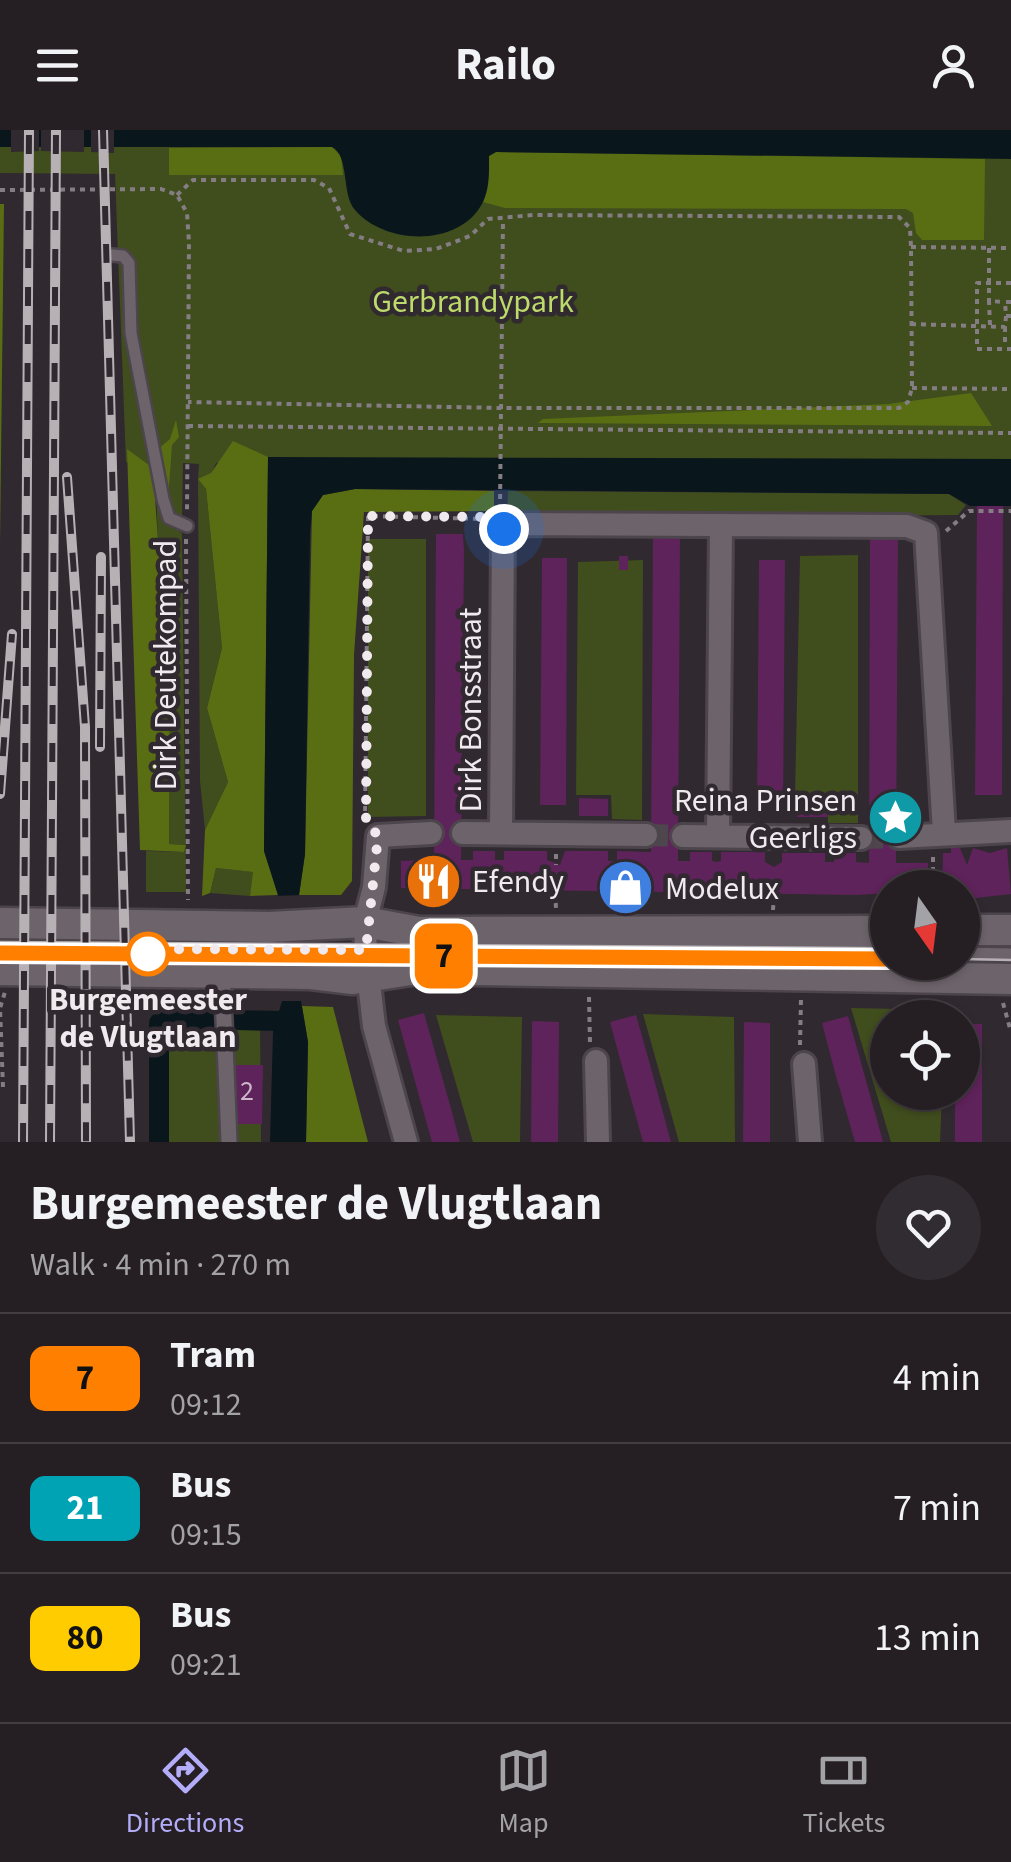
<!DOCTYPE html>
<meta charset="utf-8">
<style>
:root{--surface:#251f24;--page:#312c31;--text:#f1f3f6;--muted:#a3a2a6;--line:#423d41;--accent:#b3adf9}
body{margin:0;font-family:"Source Sans 3",sans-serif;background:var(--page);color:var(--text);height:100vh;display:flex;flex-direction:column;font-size:38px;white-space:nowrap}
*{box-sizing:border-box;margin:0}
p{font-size:32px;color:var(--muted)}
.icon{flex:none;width:55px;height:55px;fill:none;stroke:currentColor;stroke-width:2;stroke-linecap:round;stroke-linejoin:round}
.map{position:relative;height:1012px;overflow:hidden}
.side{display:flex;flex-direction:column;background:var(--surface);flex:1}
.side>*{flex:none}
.badge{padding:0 20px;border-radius:15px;font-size:35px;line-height:65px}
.needle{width:65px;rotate:166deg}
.fabs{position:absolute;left:870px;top:740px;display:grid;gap:20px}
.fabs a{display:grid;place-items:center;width:110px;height:110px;border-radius:50%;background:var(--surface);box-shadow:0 2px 8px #0004,0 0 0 2px var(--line);font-size:50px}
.you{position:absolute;width:50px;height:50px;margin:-25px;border:8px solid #fff;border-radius:50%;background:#1a73e8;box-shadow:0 0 0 15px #1a73e833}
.map>.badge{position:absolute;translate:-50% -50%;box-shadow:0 0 0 5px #fff}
.round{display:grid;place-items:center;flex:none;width:105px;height:105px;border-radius:52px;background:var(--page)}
.summary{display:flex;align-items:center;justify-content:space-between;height:170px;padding:0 30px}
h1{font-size:48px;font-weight:700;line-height:75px}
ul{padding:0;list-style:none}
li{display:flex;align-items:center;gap:30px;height:130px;padding:0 30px;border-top:2px solid var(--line)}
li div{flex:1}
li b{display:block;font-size:38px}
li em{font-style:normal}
li .badge{min-width:110px;font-weight:700;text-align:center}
header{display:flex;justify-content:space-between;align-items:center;height:130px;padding:0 30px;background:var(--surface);font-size:45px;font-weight:700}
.dock{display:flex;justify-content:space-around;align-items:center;height:140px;border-top:2px solid var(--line);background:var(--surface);font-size:28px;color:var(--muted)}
.dock a{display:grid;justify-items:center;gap:5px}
.dock .selected{color:var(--accent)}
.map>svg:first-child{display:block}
</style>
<header><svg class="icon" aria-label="menu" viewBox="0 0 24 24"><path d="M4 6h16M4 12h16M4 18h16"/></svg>Railo<svg class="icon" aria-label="person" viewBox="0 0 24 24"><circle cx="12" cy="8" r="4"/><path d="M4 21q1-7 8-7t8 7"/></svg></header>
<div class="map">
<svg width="1011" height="1012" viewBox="0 0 1011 1012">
<rect width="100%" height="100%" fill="#312930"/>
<path fill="#404d1d" d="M 471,6 L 1011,12 L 1011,338 L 216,333 L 211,344 L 199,350 L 206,359 L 222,518 L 207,578 L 228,652 L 205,700 L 200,651 L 198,349 L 199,334 L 183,333 L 182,387 L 173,383 C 161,356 158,333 126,332 L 115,44 L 0,43 L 0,17 Z
M 156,350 L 166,391 L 182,403 L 186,762 L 146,762 L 146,721 L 184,722 L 185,715 L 169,714 L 170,539 L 159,460 Z
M 508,361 L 949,364 L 966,375 L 958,385 L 507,389 Z
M 368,409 L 426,409 L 426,686 L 368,687 Z
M 858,425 L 858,693 L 828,693 L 827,667 L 795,666 L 800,426 Z
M 643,430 L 642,690 L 612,689 L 611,665 L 576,665 L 578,432 Z
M 216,738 L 254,742 L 250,766 L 210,763 Z
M 851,878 L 945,880 L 945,887 L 888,888 L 888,962 L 942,963 L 940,1012 L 891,1012 Z
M 643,884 L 734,887 L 735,1012 L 679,1012 Z
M 436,885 L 522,887 L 520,1012 L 473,1012 Z
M 163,892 L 260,894 L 261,1012 L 163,1012 Z"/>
<path fill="#596e13" d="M 332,17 L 341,26 L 343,45 L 169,45 L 169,18 Z
M 496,22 L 985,29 L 984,110 L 922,110 L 916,103 L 913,83 L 906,79 L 505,78 L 483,72 L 489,26 Z
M 0,74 L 4,74 L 0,414 Z
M 971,263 L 992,296 L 538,293 L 543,289 L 888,274 Z
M 176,290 L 179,307 L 172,315 L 168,370 L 158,319 L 170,309 Z
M 233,311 L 268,327 L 264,721 L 278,765 L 250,766 L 253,742 L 216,738 L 210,763 L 202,766 L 205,700 L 228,652 L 207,578 L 222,518 L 206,359 L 198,349 L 211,343 Z
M 127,319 L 153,338 L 158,411 L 172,417 L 169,452 L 159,460 L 170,539 L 169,714 L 186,715 L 184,722 L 140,720 Z
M 355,359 L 494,361 L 494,381 L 364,382 L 354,525 L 352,751 L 341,765 L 299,765 L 305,724 L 312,381 L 323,365 Z
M 302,876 L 333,877 L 368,1012 L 306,1012 L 308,912 Z"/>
<path fill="#09171d" d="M 0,0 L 1011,0 L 1011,29 L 496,22 L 489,26 C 489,41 490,57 483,72 C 460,118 385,115 355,80 C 341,64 350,26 332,17 L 0,17 Z
M 268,327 L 1011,329 L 1011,376 L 970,376 L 949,364 L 355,359 L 323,365 L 312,381 L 310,403 L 305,724 L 299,765 L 301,871 L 308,912 L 306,1012 L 270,1012 L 273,902 L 282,871 L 278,765 L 264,721 Z"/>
<path fill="#312930" d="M 11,0 L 39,0 L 39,21 L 11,22 Z
M 41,0 L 84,0 L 84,22 L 41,21 Z
M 91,0 L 114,0 L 114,23 L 91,22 Z
M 304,765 L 306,871 L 277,871 L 272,766 Z"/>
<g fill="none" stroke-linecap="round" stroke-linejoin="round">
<path stroke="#09171d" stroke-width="20" d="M 235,890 L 284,891
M 159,1012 L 159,893 L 164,889 L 213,890"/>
</g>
<path fill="#5e235a" d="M 977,376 L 1003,376 L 1002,665 L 975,665 Z
M 436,404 L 463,404 L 464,422 L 461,730 L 473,730 L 473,721 L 495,721 L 495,730 L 504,730 L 504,721 L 547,721 L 547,730 L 560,735 L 565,721 L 608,721 L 608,731 L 617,731 L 617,721 L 651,722 L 653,406 L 680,406 L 678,731 L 690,731 L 690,722 L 712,722 L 712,731 L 717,732 L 721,731 L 721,722 L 765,722 L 765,732 L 774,737 L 782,732 L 782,723 L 825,723 L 825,732 L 834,732 L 834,723 L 856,723 L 856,732 L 869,733 L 870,407 L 898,407 L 896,733 L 928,733 L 928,758 L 888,758 L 888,763 L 856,765 L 401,758 L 401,731 L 434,730 Z
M 619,426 L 628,426 L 628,440 L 619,440 Z
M 542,428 L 567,428 L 566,675 L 540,675 Z
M 759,430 L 785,430 L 783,677 L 757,676 Z
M 579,668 L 608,669 L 608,686 L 579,686 Z
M 797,670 L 828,670 L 827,687 L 797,687 Z
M 951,718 L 960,718 L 967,735 L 973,718 L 990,723 L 1007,718 L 1011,764 L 976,768 L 962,764 L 962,758 L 942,758 L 943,723 L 951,723 Z
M 424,883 L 450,975 L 460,1012 L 432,1012 L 421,973 L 398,890 Z
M 636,885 L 649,931 L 671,1012 L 643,1012 L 620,929 L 610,892 Z
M 848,886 L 880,1001 L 883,1012 L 855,1012 L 834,939 L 822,893 Z
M 532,891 L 559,892 L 558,1012 L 531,1012 Z
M 744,892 L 770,893 L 770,1012 L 743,1012 Z
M 962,894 L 982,894 L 982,1012 L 955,1012 L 955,962 L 962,962 Z
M 233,935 L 263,935 L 262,994 L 233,994 Z"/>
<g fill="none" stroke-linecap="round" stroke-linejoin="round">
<path stroke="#4e464d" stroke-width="22" stroke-dasharray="22 11" stroke-linecap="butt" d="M 646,705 L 683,706
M 861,708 L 899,707"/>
<defs>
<path id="service" d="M 112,125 L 123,126 L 129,133 L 131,203 L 163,369 L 169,388 L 187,396
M 0,818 L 888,823
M 962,823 L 1011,824"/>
<path id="pedestrian" d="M 222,842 L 229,1011"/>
<path id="minor" d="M 501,702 L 503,399 L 514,394 L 907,396 L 926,403 L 944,703
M 463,703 L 646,705
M 683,706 L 861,708
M 718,706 L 721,396
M 899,707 L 1011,701
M 596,931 L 598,1012
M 804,934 L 810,1012
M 406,1012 L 374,896 L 366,826 L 365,792 L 374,757 L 378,706 L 431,703"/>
<path id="secondary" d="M 0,793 L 269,797 L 365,792 L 419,802 L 888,801
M 962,800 L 1011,800
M 0,840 L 311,844 L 353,849 L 417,839 L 1011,849"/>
</defs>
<use href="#service" stroke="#4d454c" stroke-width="16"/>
<use href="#pedestrian" stroke="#4d454c" stroke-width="20"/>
<use href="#minor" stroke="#4d454c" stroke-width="28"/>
<use href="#secondary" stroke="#4d454c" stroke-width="35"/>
<path stroke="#847d83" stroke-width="4" stroke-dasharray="5 5" stroke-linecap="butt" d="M 0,60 L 161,59 L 177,65 L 187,83 L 189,113 L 187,380
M 177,65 L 193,50 L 314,50 L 329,58 L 350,104 L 404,121 L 436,119 L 470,106 L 488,89 L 533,85 L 899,87 L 910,98 L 911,117 L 912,258 L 908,272 L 899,278 L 503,278 L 188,272
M 911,117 L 1011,118
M 989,118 L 989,171
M 1011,153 L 977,153 L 977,219 L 1011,219
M 1011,172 L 1005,172 L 1006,186 L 1011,186
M 911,194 L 1005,197 L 1006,186
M 990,195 L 989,171 L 1005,172
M 1005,197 L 1005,217
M 912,258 L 1011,259
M 188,296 L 1011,303
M 500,379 L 503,89
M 946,401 L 969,381 L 1011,381
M 186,409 L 188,770
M 365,691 L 368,386 L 487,389
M 556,724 L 556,735
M 933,727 L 933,758
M 555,763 L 556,778
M 773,780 L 774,764
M 589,867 L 590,913
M 1003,873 L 1011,902
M 800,915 L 801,869
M 3,957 L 0,878 L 5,862"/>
<use href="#service" stroke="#6d636b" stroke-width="11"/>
<use href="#pedestrian" stroke="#6d636b" stroke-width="15"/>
<use href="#minor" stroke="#6d636b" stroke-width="22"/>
<use href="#secondary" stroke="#6d636b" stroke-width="30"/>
<path stroke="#b7b1b6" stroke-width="2.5" d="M 0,812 L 888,818
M 962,829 L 1011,830"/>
<defs>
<path id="rail" d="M 103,0 L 130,1012
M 67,347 L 85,597 L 86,1012
M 100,617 L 101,427
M 0,664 L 12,504
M 23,1012 L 29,0
M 50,1012 L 56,0"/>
</defs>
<use href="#rail" stroke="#b7b1b6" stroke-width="10"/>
<use href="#rail" stroke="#312930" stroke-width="6" stroke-dasharray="19" stroke-linecap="butt"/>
</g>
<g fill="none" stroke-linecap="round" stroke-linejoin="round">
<defs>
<path id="line" d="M 0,823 L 888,829"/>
</defs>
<use href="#line" stroke="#fff" stroke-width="22"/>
<use href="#line" stroke="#ff7f00" stroke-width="15"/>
<path stroke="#f0eaef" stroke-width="10" stroke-dasharray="0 18" d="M 148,824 L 148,819 L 366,820 L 378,706 L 366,691 L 368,386 L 484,387 L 504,399"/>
</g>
<defs>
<symbol id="sight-disc" viewBox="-11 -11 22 22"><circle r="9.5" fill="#0f9aa8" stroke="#312930"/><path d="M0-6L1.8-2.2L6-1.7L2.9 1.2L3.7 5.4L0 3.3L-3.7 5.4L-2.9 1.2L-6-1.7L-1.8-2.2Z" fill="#fff"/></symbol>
<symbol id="restaurant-disc" viewBox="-11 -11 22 22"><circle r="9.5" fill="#e8710a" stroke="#312930"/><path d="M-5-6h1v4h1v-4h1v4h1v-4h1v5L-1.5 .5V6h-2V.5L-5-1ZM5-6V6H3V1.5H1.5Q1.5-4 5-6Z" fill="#fff"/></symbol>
<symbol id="shop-disc" viewBox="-11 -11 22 22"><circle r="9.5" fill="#3f7fe0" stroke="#312930"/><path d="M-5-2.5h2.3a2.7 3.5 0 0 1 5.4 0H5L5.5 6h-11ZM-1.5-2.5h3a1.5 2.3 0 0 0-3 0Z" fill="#fff"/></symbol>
</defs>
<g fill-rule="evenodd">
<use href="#sight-disc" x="864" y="656" width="63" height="63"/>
<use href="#restaurant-disc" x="402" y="720" width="63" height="63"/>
<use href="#shop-disc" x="594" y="726" width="63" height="63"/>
</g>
<circle fill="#fff" stroke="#ff7f00" stroke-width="5" cx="148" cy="824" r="20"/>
<g text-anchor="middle" stroke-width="9" stroke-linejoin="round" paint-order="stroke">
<g font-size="28" fill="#ccb8ca">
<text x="247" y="970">2</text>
</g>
<g font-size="32" fill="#bddb6b" stroke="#312930">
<text x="473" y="182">Gerbrandypark</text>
</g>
<g font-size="32" fill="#f0eaef" stroke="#312930">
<text transform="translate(165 535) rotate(-90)" y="11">Dirk Deutekompad</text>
<text transform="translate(470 580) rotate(-90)" y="11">Dirk Bonsstraat</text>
</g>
<g font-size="32" fill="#f0eaef" stroke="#312930" text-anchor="start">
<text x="857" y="681" text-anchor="end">Reina Prinsen<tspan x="857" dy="37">Geerligs</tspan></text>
<text x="472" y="762">Efendy</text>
<text x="665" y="769">Modelux</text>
</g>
<g font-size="32" font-weight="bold" fill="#f0eaef" stroke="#312930">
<text x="148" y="880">Burgemeester<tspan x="148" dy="37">de Vlugtlaan</tspan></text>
</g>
</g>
</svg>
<div class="fabs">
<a><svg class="needle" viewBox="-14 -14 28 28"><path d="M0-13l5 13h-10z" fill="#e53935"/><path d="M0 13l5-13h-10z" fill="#a3a2a6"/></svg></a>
<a><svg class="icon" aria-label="locate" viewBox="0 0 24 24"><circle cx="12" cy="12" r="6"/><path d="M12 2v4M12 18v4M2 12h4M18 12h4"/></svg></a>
</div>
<div class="you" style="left:504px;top:399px"></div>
<b class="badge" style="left:444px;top:826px;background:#ff7f00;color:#111">7</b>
</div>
<section class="side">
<div class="summary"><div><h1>Burgemeester de Vlugtlaan</h1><p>Walk · 4 min · 270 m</p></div><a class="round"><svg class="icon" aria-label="heart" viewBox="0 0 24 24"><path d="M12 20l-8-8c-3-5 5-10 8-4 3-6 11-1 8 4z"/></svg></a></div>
<ul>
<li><span class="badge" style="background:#ff7f00;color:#111">7</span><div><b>Tram</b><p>09:12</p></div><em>4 min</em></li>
<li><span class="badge" style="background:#00a3b4;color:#fff">21</span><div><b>Bus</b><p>09:15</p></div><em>7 min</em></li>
<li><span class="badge" style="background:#fc0;color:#111">80</span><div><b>Bus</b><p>09:21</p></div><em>13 min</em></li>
</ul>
</section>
<nav class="dock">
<a class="selected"><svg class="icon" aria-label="directions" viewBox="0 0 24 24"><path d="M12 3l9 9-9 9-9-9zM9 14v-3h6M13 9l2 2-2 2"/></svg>Directions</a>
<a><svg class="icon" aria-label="map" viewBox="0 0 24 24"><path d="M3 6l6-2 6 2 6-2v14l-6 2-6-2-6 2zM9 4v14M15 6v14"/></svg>Map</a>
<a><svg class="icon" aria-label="tickets" viewBox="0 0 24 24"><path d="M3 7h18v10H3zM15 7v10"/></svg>Tickets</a>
</nav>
